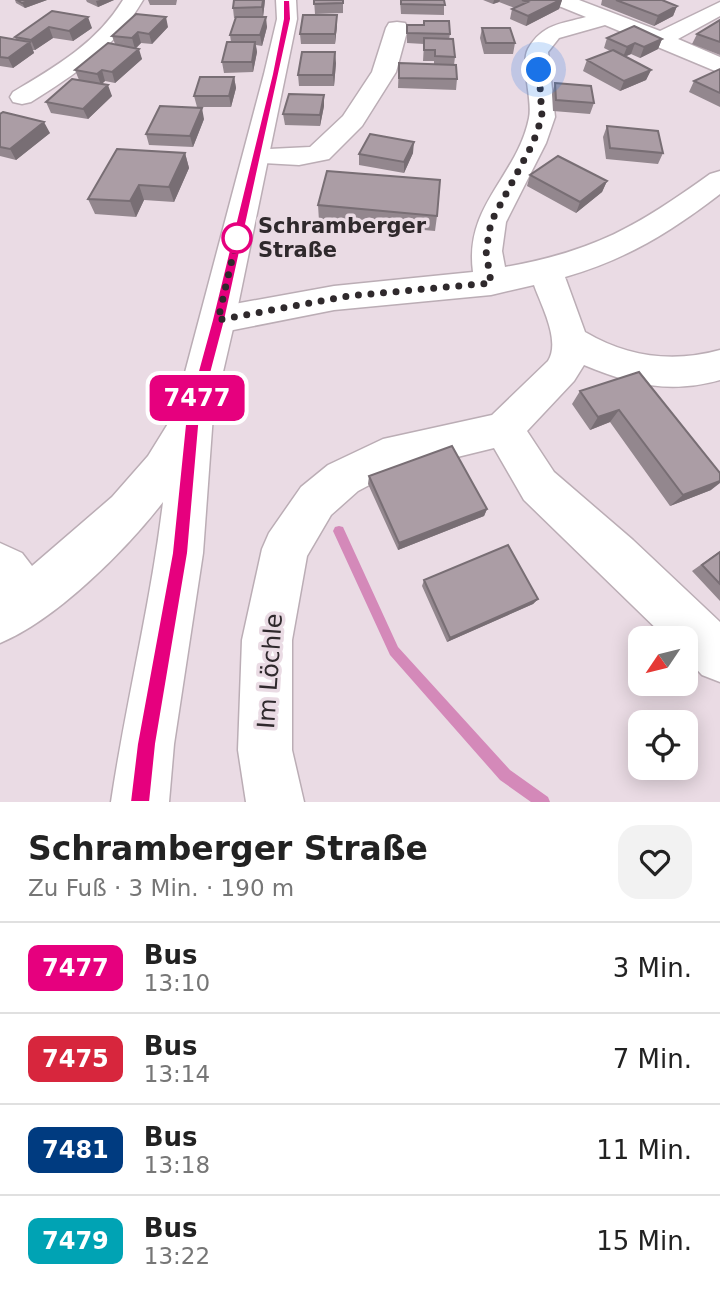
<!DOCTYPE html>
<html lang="de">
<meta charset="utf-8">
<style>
:root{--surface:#fff;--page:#f2f2f2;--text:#222;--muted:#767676;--line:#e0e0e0}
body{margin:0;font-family:"DejaVu Sans",sans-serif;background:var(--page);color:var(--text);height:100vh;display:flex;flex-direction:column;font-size:26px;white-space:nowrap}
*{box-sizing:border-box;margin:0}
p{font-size:23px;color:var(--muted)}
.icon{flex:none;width:38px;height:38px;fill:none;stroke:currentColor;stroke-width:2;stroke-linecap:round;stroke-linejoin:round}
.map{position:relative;height:802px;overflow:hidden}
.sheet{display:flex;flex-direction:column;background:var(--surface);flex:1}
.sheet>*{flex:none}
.badge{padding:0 14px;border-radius:10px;font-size:24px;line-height:46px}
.needle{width:46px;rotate:235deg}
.buttons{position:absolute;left:628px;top:626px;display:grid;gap:14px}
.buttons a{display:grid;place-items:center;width:70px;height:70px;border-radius:14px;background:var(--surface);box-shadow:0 4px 18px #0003;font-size:35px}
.you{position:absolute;width:35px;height:35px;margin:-18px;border:5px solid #fff;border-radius:50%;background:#1a73e8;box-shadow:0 0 0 10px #1a73e833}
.map>.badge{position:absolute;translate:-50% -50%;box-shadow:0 0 0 4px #fff}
.round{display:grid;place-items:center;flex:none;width:74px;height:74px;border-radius:21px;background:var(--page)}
.summary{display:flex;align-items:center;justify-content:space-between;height:119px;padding:0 28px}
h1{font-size:33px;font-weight:600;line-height:52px}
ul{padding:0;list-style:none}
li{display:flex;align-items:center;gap:21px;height:91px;padding:0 28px;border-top:2px solid var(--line)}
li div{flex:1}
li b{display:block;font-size:26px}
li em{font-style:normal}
li .badge{min-width:77px;font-weight:700;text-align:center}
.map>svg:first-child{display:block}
</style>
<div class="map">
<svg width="720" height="802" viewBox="0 0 720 802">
<rect width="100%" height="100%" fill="#eadbe4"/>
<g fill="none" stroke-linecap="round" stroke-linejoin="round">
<path fill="#d489b9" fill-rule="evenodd" d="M 339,526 L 343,527 L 398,647 L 510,770 L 548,797 L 550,802 L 531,802 L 500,780 L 390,655 L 333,531 L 335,527 Z"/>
<defs>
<path id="minor" d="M 123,0 L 143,0 C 116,47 76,74 31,102 L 22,104 L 13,102 L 10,97 L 13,92 C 55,67 97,43 123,0 Z
M 551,0 L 579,0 L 660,31 L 720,2 L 720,16 L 678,39 L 720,57 L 720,73 L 605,25 L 559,38 L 548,52 L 555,117 L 546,143 L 506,222 L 502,251 L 505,267 C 595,251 636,227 710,174 L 720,171 L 720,194 C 669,233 627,259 565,277 L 585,332 C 627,357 673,363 720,350 L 720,380 C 670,394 632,385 584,365 L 574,381 L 527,431 L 554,472 L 633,540 L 720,622 L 720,682 L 702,675 L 686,658 L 686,639 L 667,639 L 524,500 L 494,448 L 392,473 L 358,491 L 331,515 L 307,556 L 292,640 L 292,750 L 304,802 L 246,802 L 238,750 L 242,640 L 262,549 L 269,533 L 301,487 L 328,465 L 383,439 L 492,415 L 548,361 C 561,341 541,305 534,285 L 491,295 L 334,310 L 218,333 L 206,329 L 201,320 L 206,311 L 218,307 L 334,286 L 473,272 C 464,205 517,177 529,118 C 533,100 520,64 528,49 C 542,24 561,24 586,17 L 554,4 Z
M 397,22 L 405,23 L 408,28 L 396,72 L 362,126 L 329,159 L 299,165 L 247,162 L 243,156 L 247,150 L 310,147 L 343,116 L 372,72 L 386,28 L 389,23 Z"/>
<path id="major" d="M 276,0 L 296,0 L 297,19 L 235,320 L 213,415 L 203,553 L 174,744 L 169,802 L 111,802 C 126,701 151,603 163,502 C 126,550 56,620 0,643 L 0,543 L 22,553 L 32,566 L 112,497 L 148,456 L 174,414 L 264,74 L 277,19 Z"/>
</defs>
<use href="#minor" stroke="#bbadb5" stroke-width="3"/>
<use href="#major" stroke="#bbadb5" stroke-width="3"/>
<use href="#minor" fill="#fff" fill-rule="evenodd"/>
<use href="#major" fill="#fff" fill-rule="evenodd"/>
</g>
<path fill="#93878e" d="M 15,0 L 47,0 L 25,8 L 16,3 Z
M 86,0 L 114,0 L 98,7 L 87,2 Z
M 148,0 L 177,0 L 176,5 L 150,5 Z
M 234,0 L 265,0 L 263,17 L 267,27 L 262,46 L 256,45 L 257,52 L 253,72 L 224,73 L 222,62 L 231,42 L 230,35 L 236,18 L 234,18 L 233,8 Z
M 314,0 L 343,0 L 343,13 L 315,14 Z
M 400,0 L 444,0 L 444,15 L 401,14 Z
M 483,0 L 562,0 L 559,9 L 526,26 L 510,19 L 512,9 L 515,8 L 499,2 L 493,4 Z
M 602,0 L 662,0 L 677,6 L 673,16 L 654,26 L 601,5 Z
M 52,11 L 92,28 L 73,41 L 53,38 L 35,50 L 33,50 L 34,53 L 13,68 L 0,66 L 0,37 L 16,40 L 15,37 Z
M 337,15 L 337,25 L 335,44 L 301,44 L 300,34 Z
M 720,20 L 720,55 L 692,44 L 697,34 Z
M 424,21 L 450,34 L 449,39 L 455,57 L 454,65 L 457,79 L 456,90 L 398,88 L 399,63 L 434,64 L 434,61 L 423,61 L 424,44 L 407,43 L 407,25 L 423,25 Z
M 168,27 L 152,44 L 141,43 L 136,48 L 142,59 L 115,83 L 105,81 L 101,84 L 112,96 L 88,119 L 51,113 L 46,102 L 79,80 L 75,70 L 115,44 L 112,36 Z
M 482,28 L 515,43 L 513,54 L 484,54 L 480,38 Z
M 607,38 L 662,39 L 658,49 L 640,58 L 631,54 L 625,57 L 651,70 L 646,80 L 620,91 L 583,71 L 587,60 L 610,51 L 604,48 Z
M 336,63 L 334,86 L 299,86 L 298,75 Z
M 720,69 L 720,107 L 689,92 L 694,81 Z
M 234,77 L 236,88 L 231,107 L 197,107 L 194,96 Z
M 555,83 L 594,103 L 590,114 L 553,111 L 552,94 Z
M 324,106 L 320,126 L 285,125 L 283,114 Z
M 0,114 L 50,133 L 16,160 L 0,156 Z
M 204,119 L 193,147 L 149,145 L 146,134 Z
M 607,126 L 663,153 L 658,164 L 606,159 L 603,137 Z
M 185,153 L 189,168 L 174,202 L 144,200 L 136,217 L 95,214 L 88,199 Z
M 413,153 L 404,173 L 359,165 L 359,154 Z
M 530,175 L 607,181 L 602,192 L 576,213 L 527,186 Z
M 318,205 L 437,216 L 435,231 L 319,221 Z
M 639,372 L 711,490 L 670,506 L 610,422 L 590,430 L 572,404 L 580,391 Z
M 369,476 L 487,509 L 484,516 L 398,550 L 368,484 Z
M 720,551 L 720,601 L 692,571 Z
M 424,580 L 538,599 L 533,604 L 447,642 L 422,586 Z"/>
<path fill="#786e74" d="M 31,0 L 47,0 L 25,8 L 22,3 Z
M 100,0 L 114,0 L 98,7 L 96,1 Z
M 263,0 L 265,0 L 263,17 L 262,7 Z
M 494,0 L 500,0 L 499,2 L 493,4 Z
M 560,0 L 562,0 L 559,9 L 526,26 L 528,16 Z
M 677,6 L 673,16 L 654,26 L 658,16 Z
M 337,15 L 337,25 L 335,44 L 335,34 Z
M 88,17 L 92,28 L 73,41 L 69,31 Z
M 166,17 L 168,27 L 152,44 L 149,34 Z
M 266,17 L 267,27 L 262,46 L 260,35 Z
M 49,27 L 53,38 L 35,50 L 31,40 Z
M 138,32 L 141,43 L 135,49 L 132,38 Z
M 662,39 L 658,49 L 640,58 L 644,47 Z
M 30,42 L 34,53 L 13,68 L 8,58 Z
M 255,42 L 257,52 L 253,72 L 252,62 Z
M 635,43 L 631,54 L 623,57 L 627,47 Z
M 139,49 L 142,59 L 115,83 L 112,72 Z
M 335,52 L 336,63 L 334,86 L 333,75 Z
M 102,70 L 105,81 L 101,85 L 97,74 Z
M 651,70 L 646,80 L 620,91 L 624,81 Z
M 234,77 L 236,88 L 231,107 L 229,96 Z
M 108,85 L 112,96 L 88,119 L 83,109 Z
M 324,95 L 324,106 L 320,126 L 320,115 Z
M 202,108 L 204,119 L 193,147 L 190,136 Z
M 44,122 L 50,133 L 16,160 L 10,149 Z
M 414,142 L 413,153 L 404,173 L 404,162 Z
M 185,153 L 189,168 L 174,202 L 169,187 Z
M 607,181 L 602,192 L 576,213 L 580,202 Z
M 139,185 L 144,200 L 136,217 L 130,201 Z
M 619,410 L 610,422 L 590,430 L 598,417 Z
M 720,481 L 720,483 L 711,490 L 670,506 L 683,495 Z
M 487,509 L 484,516 L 398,550 L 399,543 Z
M 538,599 L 533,604 L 447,642 L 450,638 Z"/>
<path fill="#ab9da5" stroke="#786e74" stroke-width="2" d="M 17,0 L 31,0 L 22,3 Z
M 234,0 L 263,0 L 262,7 L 233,8 Z
M 314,0 L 343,0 L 343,3 L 314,4 Z
M 401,0 L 444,0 L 445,5 L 401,4 Z
M 522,0 L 560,0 L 528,16 L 512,9 L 528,2 Z
M 616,0 L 662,0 L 677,6 L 658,16 Z
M 52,11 L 88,17 L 69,31 L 49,27 L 31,40 L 15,37 Z
M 136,14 L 166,17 L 149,34 L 138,32 L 132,38 L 112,36 Z
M 303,15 L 337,15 L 335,34 L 300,34 Z
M 236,17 L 266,17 L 260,35 L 230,35 Z
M 720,20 L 720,42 L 697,34 Z
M 424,21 L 449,21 L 450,34 L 407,33 L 407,25 L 424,25 Z
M 634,26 L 662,39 L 644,47 L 635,43 L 627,47 L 607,38 Z
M 482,28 L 510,28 L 515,43 L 486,43 Z
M 0,37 L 30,42 L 8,58 L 0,57 Z
M 424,38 L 453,39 L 455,57 L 435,56 L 435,50 L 424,50 Z
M 227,42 L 255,42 L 252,62 L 222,62 Z
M 108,43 L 139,49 L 112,72 L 102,70 L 97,74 L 75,70 Z
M 613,50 L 651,70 L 624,81 L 587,60 Z
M 302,52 L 335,52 L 333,75 L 298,75 Z
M 399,63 L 456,65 L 457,79 L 399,78 Z
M 720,69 L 720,93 L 694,81 Z
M 200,77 L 234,77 L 229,96 L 194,96 Z
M 72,79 L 108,85 L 83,109 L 46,102 Z
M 555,83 L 591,86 L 594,103 L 556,100 Z
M 289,94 L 324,95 L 320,115 L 283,114 Z
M 160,106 L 202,108 L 190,136 L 146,134 Z
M 3,112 L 44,122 L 10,149 L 0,147 L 0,114 Z
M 607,126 L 658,131 L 663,153 L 610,148 Z
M 370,134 L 414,142 L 404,162 L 359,154 Z
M 117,149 L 185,153 L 169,187 L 139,185 L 130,201 L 88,199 Z
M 558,156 L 607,181 L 580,202 L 530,175 Z
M 327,171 L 440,180 L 437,216 L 318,205 Z
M 639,372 L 720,473 L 720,481 L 683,495 L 619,410 L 598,417 L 580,391 Z
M 452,446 L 487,509 L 399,543 L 369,476 Z
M 508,545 L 538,599 L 450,638 L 424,580 Z
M 720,552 L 720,584 L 702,565 Z"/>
<path fill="#e6007e" stroke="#fff" stroke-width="2" d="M 283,0 L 290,0 L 291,19 L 225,320 L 200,415 L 188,553 L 156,744 L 150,802 L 130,802 L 137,744 L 172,553 L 186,415 L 212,320 L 272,74 L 283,19 Z"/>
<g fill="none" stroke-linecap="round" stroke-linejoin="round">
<path stroke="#2f292c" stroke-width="7" stroke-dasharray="0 12.6" d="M 237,238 L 218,320 L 348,296 L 491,283 L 486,251 L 491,222 L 533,143 L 542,117 L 539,70"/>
</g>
<circle fill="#fff" stroke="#e6007e" stroke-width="3.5" cx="237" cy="238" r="14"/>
<g text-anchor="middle" stroke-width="7" stroke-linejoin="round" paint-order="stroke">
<g font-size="21" font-weight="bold" fill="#2f292c" stroke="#eadbe4" text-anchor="start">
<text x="258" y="233">Schramberger<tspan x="258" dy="24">Straße</tspan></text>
</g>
<g font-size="24" fill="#2f292c" stroke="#eadbe4">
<text transform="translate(270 671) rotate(-86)" y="8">Im Löchle</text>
</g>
</g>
</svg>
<div class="buttons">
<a><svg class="needle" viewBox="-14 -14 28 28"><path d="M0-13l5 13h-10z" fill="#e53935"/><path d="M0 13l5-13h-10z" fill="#767676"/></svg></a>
<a><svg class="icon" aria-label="locate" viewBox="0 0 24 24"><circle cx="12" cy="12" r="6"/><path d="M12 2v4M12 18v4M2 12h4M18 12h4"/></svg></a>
</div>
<div class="you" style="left:539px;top:70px"></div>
<b class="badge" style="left:197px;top:398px;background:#e6007e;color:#fff">7477</b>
</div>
<section class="sheet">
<div class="summary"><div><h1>Schramberger Straße</h1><p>Zu Fuß · 3 Min. · 190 m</p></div><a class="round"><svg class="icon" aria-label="heart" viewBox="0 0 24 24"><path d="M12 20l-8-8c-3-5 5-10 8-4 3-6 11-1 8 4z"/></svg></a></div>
<ul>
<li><span class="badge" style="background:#e6007e;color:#fff">7477</span><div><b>Bus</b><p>13:10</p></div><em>3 Min.</em></li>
<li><span class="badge" style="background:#d7263d;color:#fff">7475</span><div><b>Bus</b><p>13:14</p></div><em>7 Min.</em></li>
<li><span class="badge" style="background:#003b80;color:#fff">7481</span><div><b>Bus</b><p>13:18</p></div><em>11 Min.</em></li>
<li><span class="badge" style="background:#00a3b4;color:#fff">7479</span><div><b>Bus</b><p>13:22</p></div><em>15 Min.</em></li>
</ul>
</section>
